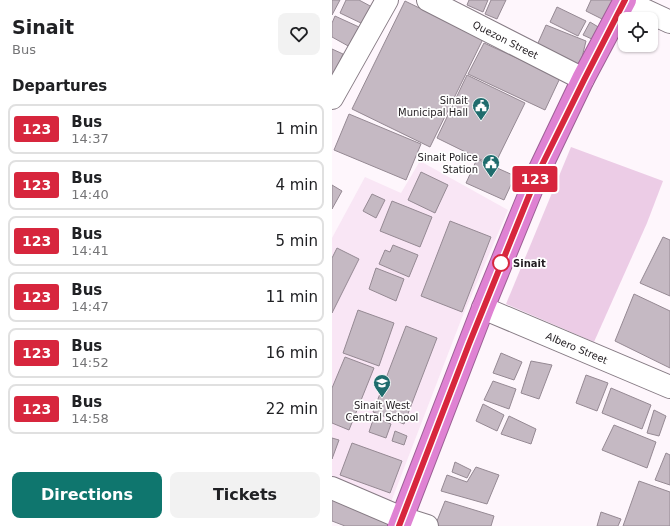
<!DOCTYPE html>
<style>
:root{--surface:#fff;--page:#f2f2f2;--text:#202124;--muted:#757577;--line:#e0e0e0;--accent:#0f766e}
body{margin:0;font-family:"DejaVu Sans",sans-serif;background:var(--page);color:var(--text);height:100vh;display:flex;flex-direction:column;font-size:15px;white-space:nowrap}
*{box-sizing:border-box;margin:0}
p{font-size:13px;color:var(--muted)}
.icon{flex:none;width:22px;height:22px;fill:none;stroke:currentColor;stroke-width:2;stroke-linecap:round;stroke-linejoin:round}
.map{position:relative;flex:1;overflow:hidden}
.sheet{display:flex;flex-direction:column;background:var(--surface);width:332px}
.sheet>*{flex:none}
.badge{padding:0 8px;border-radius:3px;font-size:14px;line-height:26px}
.controls{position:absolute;left:286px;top:12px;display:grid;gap:8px}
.controls a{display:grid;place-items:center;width:40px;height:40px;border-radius:8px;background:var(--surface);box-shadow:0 1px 3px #0004;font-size:20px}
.map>.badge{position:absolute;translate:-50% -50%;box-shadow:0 0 0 2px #fff}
h2{padding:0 12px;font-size:15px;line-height:36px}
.round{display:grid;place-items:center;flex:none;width:42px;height:42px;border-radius:8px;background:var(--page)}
.overview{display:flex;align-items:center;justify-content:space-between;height:68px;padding:0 12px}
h1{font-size:19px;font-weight:800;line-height:30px}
.action{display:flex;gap:8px;margin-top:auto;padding:8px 12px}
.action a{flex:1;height:46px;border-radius:8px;background:var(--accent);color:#fff;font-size:16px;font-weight:800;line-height:46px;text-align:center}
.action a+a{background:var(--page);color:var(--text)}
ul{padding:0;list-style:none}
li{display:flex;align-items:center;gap:12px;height:50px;margin:0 8px 6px;padding:0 4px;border:2px solid var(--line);border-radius:8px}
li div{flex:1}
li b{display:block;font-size:15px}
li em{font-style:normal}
li .badge{min-width:44px;font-weight:700;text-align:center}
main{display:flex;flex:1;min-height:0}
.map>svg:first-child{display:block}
</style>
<main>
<section class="sheet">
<div class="overview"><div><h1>Sinait</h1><p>Bus</p></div><a class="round"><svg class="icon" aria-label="heart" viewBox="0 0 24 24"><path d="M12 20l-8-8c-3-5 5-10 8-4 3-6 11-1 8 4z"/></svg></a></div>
<h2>Departures</h2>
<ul>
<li><span class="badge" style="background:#d7263d;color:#fff">123</span><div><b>Bus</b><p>14:37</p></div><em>1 min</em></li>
<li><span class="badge" style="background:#d7263d;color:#fff">123</span><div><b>Bus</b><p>14:40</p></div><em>4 min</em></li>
<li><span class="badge" style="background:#d7263d;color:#fff">123</span><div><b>Bus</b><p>14:41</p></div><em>5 min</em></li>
<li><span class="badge" style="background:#d7263d;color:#fff">123</span><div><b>Bus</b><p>14:47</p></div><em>11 min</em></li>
<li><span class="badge" style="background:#d7263d;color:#fff">123</span><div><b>Bus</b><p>14:52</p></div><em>16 min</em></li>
<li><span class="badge" style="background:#d7263d;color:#fff">123</span><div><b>Bus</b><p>14:58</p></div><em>22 min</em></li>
</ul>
<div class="action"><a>Directions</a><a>Tickets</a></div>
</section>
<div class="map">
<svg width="338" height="526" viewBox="0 0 338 526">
<rect width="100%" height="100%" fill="#fef6fc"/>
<path fill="#f9e6f5" d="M 88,161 L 176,210 L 129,320 L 59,502 L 0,477 L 0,238 L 33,177 L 69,193 Z"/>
<path fill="#eccce6" d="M 239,147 L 331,181 L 315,223 L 262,342 L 174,304 Z"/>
<path fill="#c5b9c3" stroke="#958993" d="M 0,0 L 8,0 L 0,15 Z
M 14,0 L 27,0 L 40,7 L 31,24 L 8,13 Z
M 137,0 L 156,0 L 151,12 L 135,5 Z
M 159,0 L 174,0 L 165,19 L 153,14 Z
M 259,0 L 288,0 L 278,23 L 254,11 Z
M 73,1 L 151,39 L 98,147 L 20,109 Z
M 225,7 L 254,21 L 246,36 L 218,22 Z
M 3,16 L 27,27 L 18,47 L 0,37 L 0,23 Z
M 258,22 L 268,28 L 262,40 L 251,35 Z
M 214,25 L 254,41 L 247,70 L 202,52 Z
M 152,43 L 228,78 L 213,110 L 136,74 Z
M 0,49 L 11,54 L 1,77 L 0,77 Z
M 135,75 L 193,103 L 162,166 L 105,138 Z
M 17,114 L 89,144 L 74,180 L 2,150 Z
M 145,159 L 183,176 L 172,200 L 134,183 Z
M 89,172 L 116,185 L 103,213 L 76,200 Z
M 0,185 L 10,191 L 0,209 Z
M 40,194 L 53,200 L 44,218 L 31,211 Z
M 60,201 L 100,217 L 88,247 L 48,231 Z
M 118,221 L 159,237 L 130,312 L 89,296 Z
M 331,237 L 338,240 L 338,296 L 308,283 Z
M 61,245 L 86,255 L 77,277 L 47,264 L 53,250 L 58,252 Z
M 5,248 L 27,259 L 0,313 L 0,258 Z
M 44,268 L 72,279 L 64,301 L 37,289 Z
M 302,294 L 338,311 L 338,368 L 283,341 Z
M 26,310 L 62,323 L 47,366 L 11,353 Z
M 74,326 L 105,338 L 72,424 L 41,412 Z
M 169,353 L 190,362 L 182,380 L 161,373 Z
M 13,357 L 42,368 L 17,430 L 0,423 L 0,388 Z
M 199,361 L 220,365 L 207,399 L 189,393 Z
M 254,375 L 276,383 L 265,411 L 244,403 Z
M 161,381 L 184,389 L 177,409 L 152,400 Z
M 279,388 L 319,405 L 310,429 L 270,413 Z
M 151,404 L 172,415 L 165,431 L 144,421 Z
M 322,410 L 334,416 L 327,436 L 315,433 Z
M 177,416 L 204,429 L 199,444 L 169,434 Z
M 42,417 L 59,424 L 54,438 L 37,432 Z
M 282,425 L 324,442 L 315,468 L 270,450 Z
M 63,431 L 75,436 L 72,445 L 60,441 Z
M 0,438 L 7,440 L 0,459 Z
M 20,443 L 70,461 L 58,493 L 8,475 Z
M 334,453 L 338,455 L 338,485 L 323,480 Z
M 123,462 L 139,470 L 135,478 L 120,472 Z
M 144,467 L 167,475 L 155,504 L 109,491 L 115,475 L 135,482 Z
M 307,481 L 338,492 L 338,526 L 291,526 Z
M 0,499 L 62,526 L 13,526 L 0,521 Z
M 113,501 L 162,516 L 159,526 L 103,526 Z
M 269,512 L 289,519 L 286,526 L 265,526 Z"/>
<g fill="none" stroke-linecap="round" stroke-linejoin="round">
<defs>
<g id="minor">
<path id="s1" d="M 96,0 L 251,79"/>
<path d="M 293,1 L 338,22"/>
<path d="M 0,98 L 55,0"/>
<path id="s2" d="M 151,308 L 338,387"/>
<path d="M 0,488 L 70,518 L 95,526"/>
</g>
<path id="highway" d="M 67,526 L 151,308 L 207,171 L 251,79 L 293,0"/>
</defs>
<use href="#minor" stroke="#867b84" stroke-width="24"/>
<use href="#highway" stroke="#9d5f95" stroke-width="24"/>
<use href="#minor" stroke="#fff" stroke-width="22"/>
<use href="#highway" stroke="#df82d3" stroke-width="22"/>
</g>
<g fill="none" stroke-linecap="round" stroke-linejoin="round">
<defs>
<path id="line" d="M 67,526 L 137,344 L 207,171 L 252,80 L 293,0"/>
</defs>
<use href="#line" stroke="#fff" stroke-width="9"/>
<use href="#line" stroke="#d7263d" stroke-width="6"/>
</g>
<defs>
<symbol id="civic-pin" viewBox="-11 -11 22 30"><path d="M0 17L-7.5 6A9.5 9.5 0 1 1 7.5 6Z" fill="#1f6c6d" stroke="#fff"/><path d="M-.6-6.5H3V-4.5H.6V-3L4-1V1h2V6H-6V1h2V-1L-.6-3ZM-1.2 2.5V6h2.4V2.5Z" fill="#fff"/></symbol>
<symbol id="school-pin" viewBox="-11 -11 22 30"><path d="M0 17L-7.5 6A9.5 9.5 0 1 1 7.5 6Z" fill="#1f6c6d" stroke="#fff"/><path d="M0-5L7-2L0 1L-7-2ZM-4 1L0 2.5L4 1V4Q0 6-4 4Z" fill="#fff"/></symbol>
</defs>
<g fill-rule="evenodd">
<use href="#civic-pin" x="139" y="96" width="20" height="27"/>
<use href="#civic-pin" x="149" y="153" width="20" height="27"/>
<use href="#school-pin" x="40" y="373" width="20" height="27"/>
</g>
<circle fill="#fff" stroke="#d7263d" stroke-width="2" cx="169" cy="263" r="8"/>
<g text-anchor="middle" stroke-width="3.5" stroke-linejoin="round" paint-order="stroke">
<g font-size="10" fill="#221d21" stroke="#fff">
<text dy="4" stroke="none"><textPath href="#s1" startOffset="87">Quezon Street</textPath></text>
<text dy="4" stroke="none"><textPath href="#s2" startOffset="102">Albero Street</textPath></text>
</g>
<g font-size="10" fill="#221d21" stroke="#fff" text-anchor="end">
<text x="136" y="104">Sinait<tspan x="136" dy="12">Municipal Hall</tspan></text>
<text x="146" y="161">Sinait Police<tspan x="146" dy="12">Station</tspan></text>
<text x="50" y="409" text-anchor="middle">Sinait West<tspan x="50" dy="12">Central School</tspan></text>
</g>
<g font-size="10" font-weight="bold" fill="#221d21" stroke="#fff" text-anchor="start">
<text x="181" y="267">Sinait</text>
</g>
</g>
</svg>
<div class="controls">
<a><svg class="icon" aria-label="locate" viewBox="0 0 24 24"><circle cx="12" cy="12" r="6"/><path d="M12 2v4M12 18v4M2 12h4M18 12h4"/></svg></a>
</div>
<b class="badge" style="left:203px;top:179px;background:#d7263d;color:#fff">123</b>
</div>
</main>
